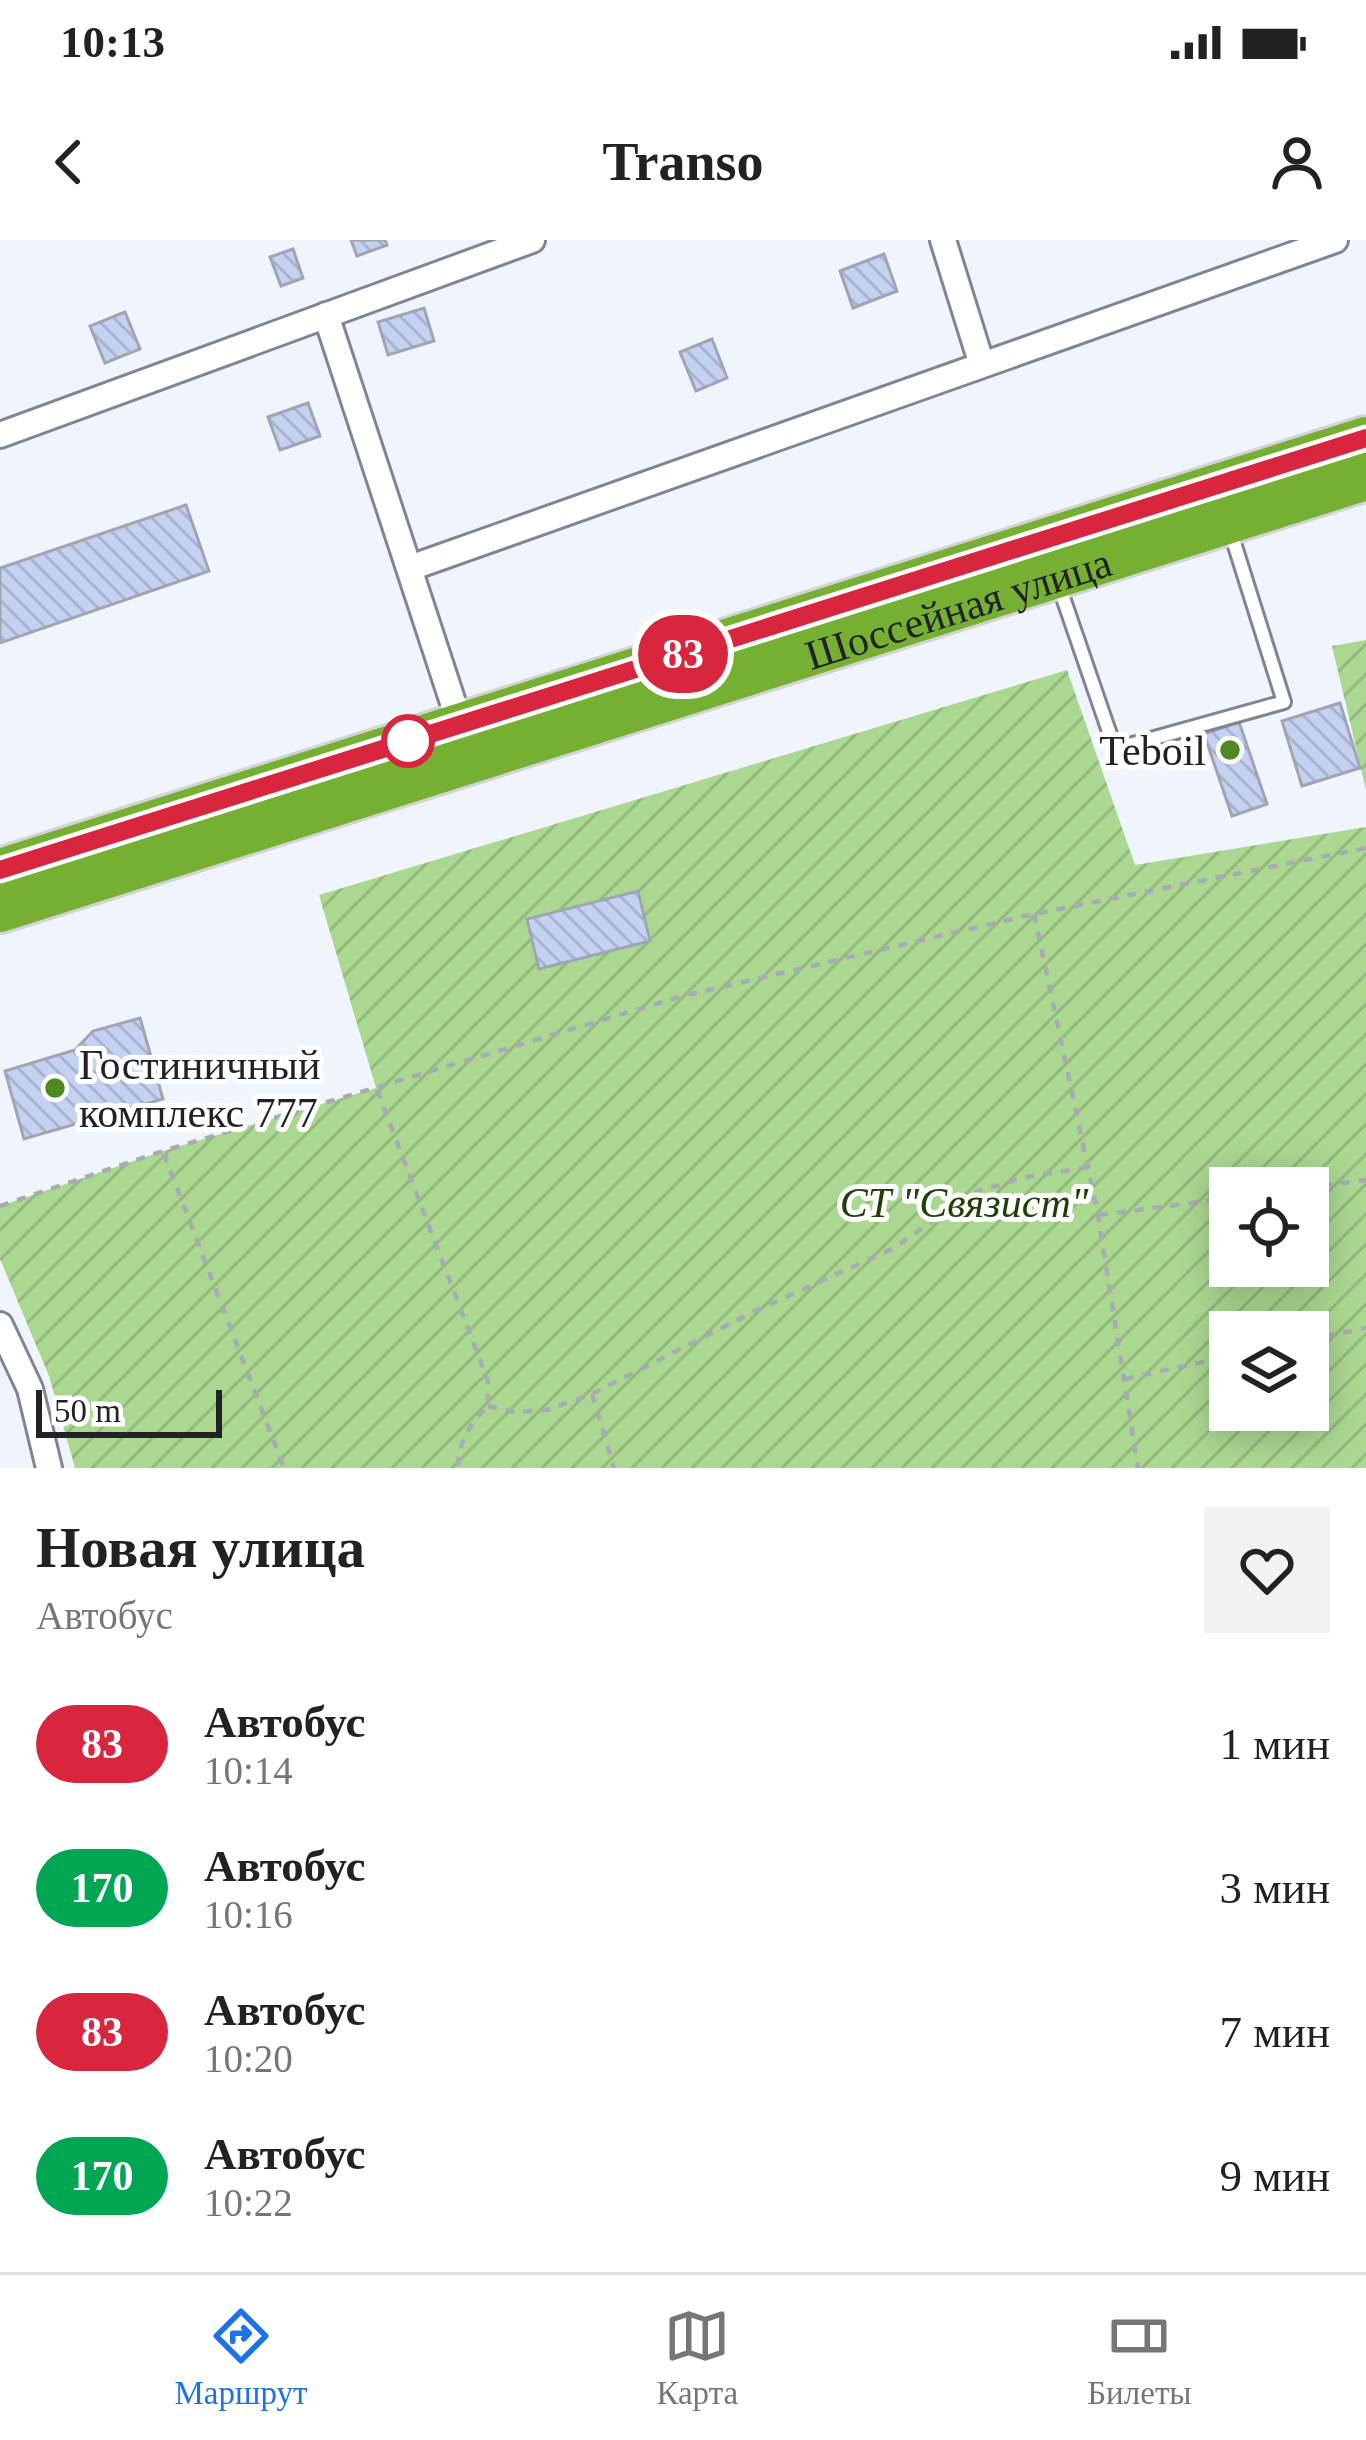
<!DOCTYPE html>
<html lang="ru">
<meta charset="utf-8">
<style>
:root{--surface:#fff;--page:#f2f2f2;--text:#222;--muted:#767676;--line:#e0e0e0;--accent:#1a73e8}
body{margin:0;font-family:Georgia,serif;background:var(--page);color:var(--text);height:100vh;display:flex;flex-direction:column;font-size:45px;white-space:nowrap}
*{box-sizing:border-box;margin:0}
p{font-size:39px;color:var(--muted)}
.icon{flex:none;width:66px;height:66px;fill:none;stroke:currentColor;stroke-width:2;stroke-linecap:round;stroke-linejoin:round}
.map{position:relative;height:1228px;overflow:hidden}
.sheet{display:flex;flex-direction:column;background:var(--surface);flex:1}
.sheet>*{flex:none}
.badge{padding:0 24px;border-radius:39px;font-size:42px;line-height:78px}
.fabs{position:absolute;left:1209px;top:927px;display:grid;gap:24px}
.fabs a{display:grid;place-items:center;width:120px;height:120px;border-radius:0px;background:var(--surface);box-shadow:0 6px 30px #0003;font-size:60px}
.scale{position:absolute;left:36px;bottom:30px;width:186px;box-sizing:border-box;padding-left:12px;border:6px solid #202228;border-top:0;font-size:33px;line-height:42px;white-space:nowrap;color:#202228;-webkit-text-stroke:9px #fff;paint-order:stroke}
.map>.badge{position:absolute;translate:-50% -50%;box-shadow:0 0 0 6px #fff}
.round{display:grid;place-items:center;flex:none;width:126px;height:126px;border-radius:0px;background:var(--page)}
.overview{display:flex;align-items:center;justify-content:space-between;height:204px;padding:0 36px}
h1{font-size:57px;font-weight:700;line-height:90px}
ul{padding:0;list-style:none}
li{display:flex;align-items:center;gap:36px;height:144px;padding:0 36px}
li div{flex:1}
li b{display:block;font-size:45px}
li em{font-style:normal}
li .badge{min-width:132px;font-weight:700;text-align:center}
.status{display:flex;justify-content:space-between;align-items:center;height:84px;padding:0 60px;background:var(--surface);direction:ltr}
.status svg{height:33px;fill:currentColor}
header{display:flex;justify-content:space-between;align-items:center;height:156px;padding:0 36px;background:var(--surface);font-size:54px;font-weight:700}
.tabs{display:flex;justify-content:space-around;align-items:center;height:168px;border-top:3px solid var(--line);background:var(--surface);font-size:33px;color:var(--muted)}
.tabs a{display:grid;justify-items:center;gap:6px}
.tabs .current{color:var(--accent)}
.map>svg:first-child{display:block}
</style>
<div class="status"><b>10:13</b><svg viewBox="0 0 49 12"><path d="M0 12V9h3v3zM5 12V6h3v6zM10 12V3h3v9zM15 12V0h3v12zM26 1h20v11H26zM47 4h2v5h-2z"/></svg></div>
<header><svg class="icon" aria-label="back" viewBox="0 0 24 24"><path d="M15 5l-7 7 7 7"/></svg>Transo<svg class="icon" aria-label="person" viewBox="0 0 24 24"><circle cx="12" cy="8" r="4"/><path d="M4 21q1-7 8-7t8 7"/></svg></header>
<div class="map">
<svg width="1366" height="1228" viewBox="0 0 1366 1228">
<defs>
<pattern id="garden-furrows" width="10" height="10" patternUnits="userSpaceOnUse" patternTransform="scale(3)"><rect width="10" height="10" fill="#abd891"/><path d="M-1 1l2-2M0 10L10 0M9 11l2-2" fill="none" stroke="#93b97d"/></pattern>
<pattern id="building-back-hatch" width="6" height="6" patternUnits="userSpaceOnUse" patternTransform="scale(3)"><rect width="6" height="6" fill="#c5d1f1"/><path d="M-1 5l2 2M0 0l6 6M5-1l2 2" fill="none" stroke="#a9b3cf"/></pattern>
</defs>
<rect width="100%" height="100%" fill="#f0f4fd"/>
<path fill="url(#garden-furrows)" fill-rule="evenodd" d="M 1366,400 L 1366,550 L 1332,406 Z
M 1067,430 L 1135,625 L 1366,587 L 1366,1228 L 75,1228 L 49,1136 L 0,1019 L 0,966 L 163,911 L 376,848 L 319,655 ZM 1230,948 L 1308,948 L 1308,1026 L 1230,1026 ZM 1230,1092 L 1308,1092 L 1308,1170 L 1230,1170 Z"/>
<path fill="url(#building-back-hatch)" stroke="#9fa5b3" stroke-width="3" d="M 351,0 L 385,0 L 387,5 L 357,16 Z
M 293,9 L 303,38 L 281,46 L 270,17 Z
M 884,14 L 897,51 L 853,68 L 840,31 Z
M 424,68 L 434,101 L 388,115 L 378,82 Z
M 125,72 L 140,109 L 105,123 L 90,86 Z
M 712,99 L 727,138 L 696,151 L 680,112 Z
M 308,163 L 320,196 L 280,210 L 268,177 Z
M 186,265 L 209,331 L 0,403 L 0,328 Z
M 1340,463 L 1360,528 L 1302,546 L 1282,481 Z
M 1239,482 L 1267,564 L 1232,576 L 1204,494 Z
M 638,651 L 650,701 L 539,729 L 527,679 Z
M 140,778 L 163,859 L 24,899 L 5,831 L 75,810 L 93,791 Z"/>
<g fill="none" stroke-linecap="round" stroke-linejoin="round">
<defs>
<path id="service" d="M 1058,343 L 1115,509 L 1284,462 L 1230,290"/>
<path id="minor" d="M 943,0 L 982,125
M 326,75 L 460,484
M 0,195 L 532,0
M 410,328 L 1335,0
M 0,1085 L 30,1149 L 49,1228"/>
<g id="trunk">
<path d="M 0,630 L 1366,198"/>
<path id="s1" d="M 0,671 L 1366,239"/>
</g>
</defs>
<use href="#service" stroke="#7f8592" stroke-width="18"/>
<use href="#minor" stroke="#7f8592" stroke-width="30"/>
<use href="#trunk" stroke="#d2d3d4" stroke-width="48"/>
<path stroke="#a8abb3" stroke-width="4.5" stroke-dasharray="9 9" stroke-linecap="butt" d="M 1034,674 L 1098,975 L 1138,1228
M 377,850 L 488,1141 L 488,1166 C 470,1184 458,1202 458,1228
M 164,914 L 284,1228
M 1305,948 L 1366,940
M 0,966 L 163,911 L 683,756 L 1034,674 L 1366,608
M 1099,975 L 1230,958
M 1308,1100 L 1366,1088
M 1125,1139 L 1230,1116
M 592,1154 L 614,1228
M 488,1166 L 515,1172 L 547,1170 L 592,1154 L 755,1071 L 892,1009 L 975,952 L 1026,937 L 1088,927"/>
<use href="#service" stroke="#fff" stroke-width="12"/>
<use href="#minor" stroke="#fff" stroke-width="24"/>
<use href="#trunk" stroke="#76b033" stroke-width="42"/>
</g>
<g fill="none" stroke-linecap="round" stroke-linejoin="round">
<defs>
<path id="line" d="M 0,630 L 1366,198"/>
</defs>
<use href="#line" stroke="#fff" stroke-width="27"/>
<use href="#line" stroke="#d7263d" stroke-width="18"/>
</g>
<circle fill="#fff" stroke="#d7263d" stroke-width="6" cx="408" cy="501" r="24"/>
<g fill="#508824" stroke="#fff" stroke-width="4.5">
<circle cx="1230" cy="510" r="12"/>
<circle cx="55" cy="848" r="12"/>
</g>
<g text-anchor="middle" stroke-width="10" stroke-linejoin="round" paint-order="stroke">
<g font-size="42" fill="#202228" stroke="#fff">
<text dy="15" stroke="none"><textPath href="#s1" startOffset="1005">Шоссейная улица</textPath></text>
</g>
<g font-size="42" fill="#202228" stroke="#fff" text-anchor="end">
<text x="1206" y="525">Teboil</text>
<text x="79" y="839" text-anchor="start">Гостиничный<tspan x="79" dy="48">комплекс 777</tspan></text>
</g>
<g font-size="42" font-style="italic" fill="#213f08" stroke="#fff">
<text x="964" y="977">СТ "Связист"</text>
</g>
</g>
</svg>
<div class="fabs">
<a><svg class="icon" aria-label="locate" viewBox="0 0 24 24"><circle cx="12" cy="12" r="6"/><path d="M12 2v4M12 18v4M2 12h4M18 12h4"/></svg></a>
<a><svg class="icon" aria-label="layers" viewBox="0 0 24 24"><path d="M12 4l9 5-9 5-9-5zM3 14l9 5 9-5"/></svg></a>
</div>
<div class="scale">50 m</div>
<b class="badge" style="left:683px;top:414px;background:#d7263d;color:#fff">83</b>
</div>
<section class="sheet">
<div class="overview"><div><h1>Новая улица</h1><p>Автобус</p></div><a class="round"><svg class="icon" aria-label="heart" viewBox="0 0 24 24"><path d="M12 20l-8-8c-3-5 5-10 8-4 3-6 11-1 8 4z"/></svg></a></div>
<ul>
<li><span class="badge" style="background:#d7263d;color:#fff">83</span><div><b>Автобус</b><p>10:14</p></div><em>1 мин</em></li>
<li><span class="badge" style="background:#00a651;color:#fff">170</span><div><b>Автобус</b><p>10:16</p></div><em>3 мин</em></li>
<li><span class="badge" style="background:#d7263d;color:#fff">83</span><div><b>Автобус</b><p>10:20</p></div><em>7 мин</em></li>
<li><span class="badge" style="background:#00a651;color:#fff">170</span><div><b>Автобус</b><p>10:22</p></div><em>9 мин</em></li>
</ul>
</section>
<nav class="tabs">
<a class="current"><svg class="icon" aria-label="directions" viewBox="0 0 24 24"><path d="M12 3l9 9-9 9-9-9zM9 14v-3h6M13 9l2 2-2 2"/></svg>Маршрут</a>
<a><svg class="icon" aria-label="map" viewBox="0 0 24 24"><path d="M3 6l6-2 6 2 6-2v14l-6 2-6-2-6 2zM9 4v14M15 6v14"/></svg>Карта</a>
<a><svg class="icon" aria-label="tickets" viewBox="0 0 24 24"><path d="M3 7h18v10H3zM15 7v10"/></svg>Билеты</a>
</nav>
